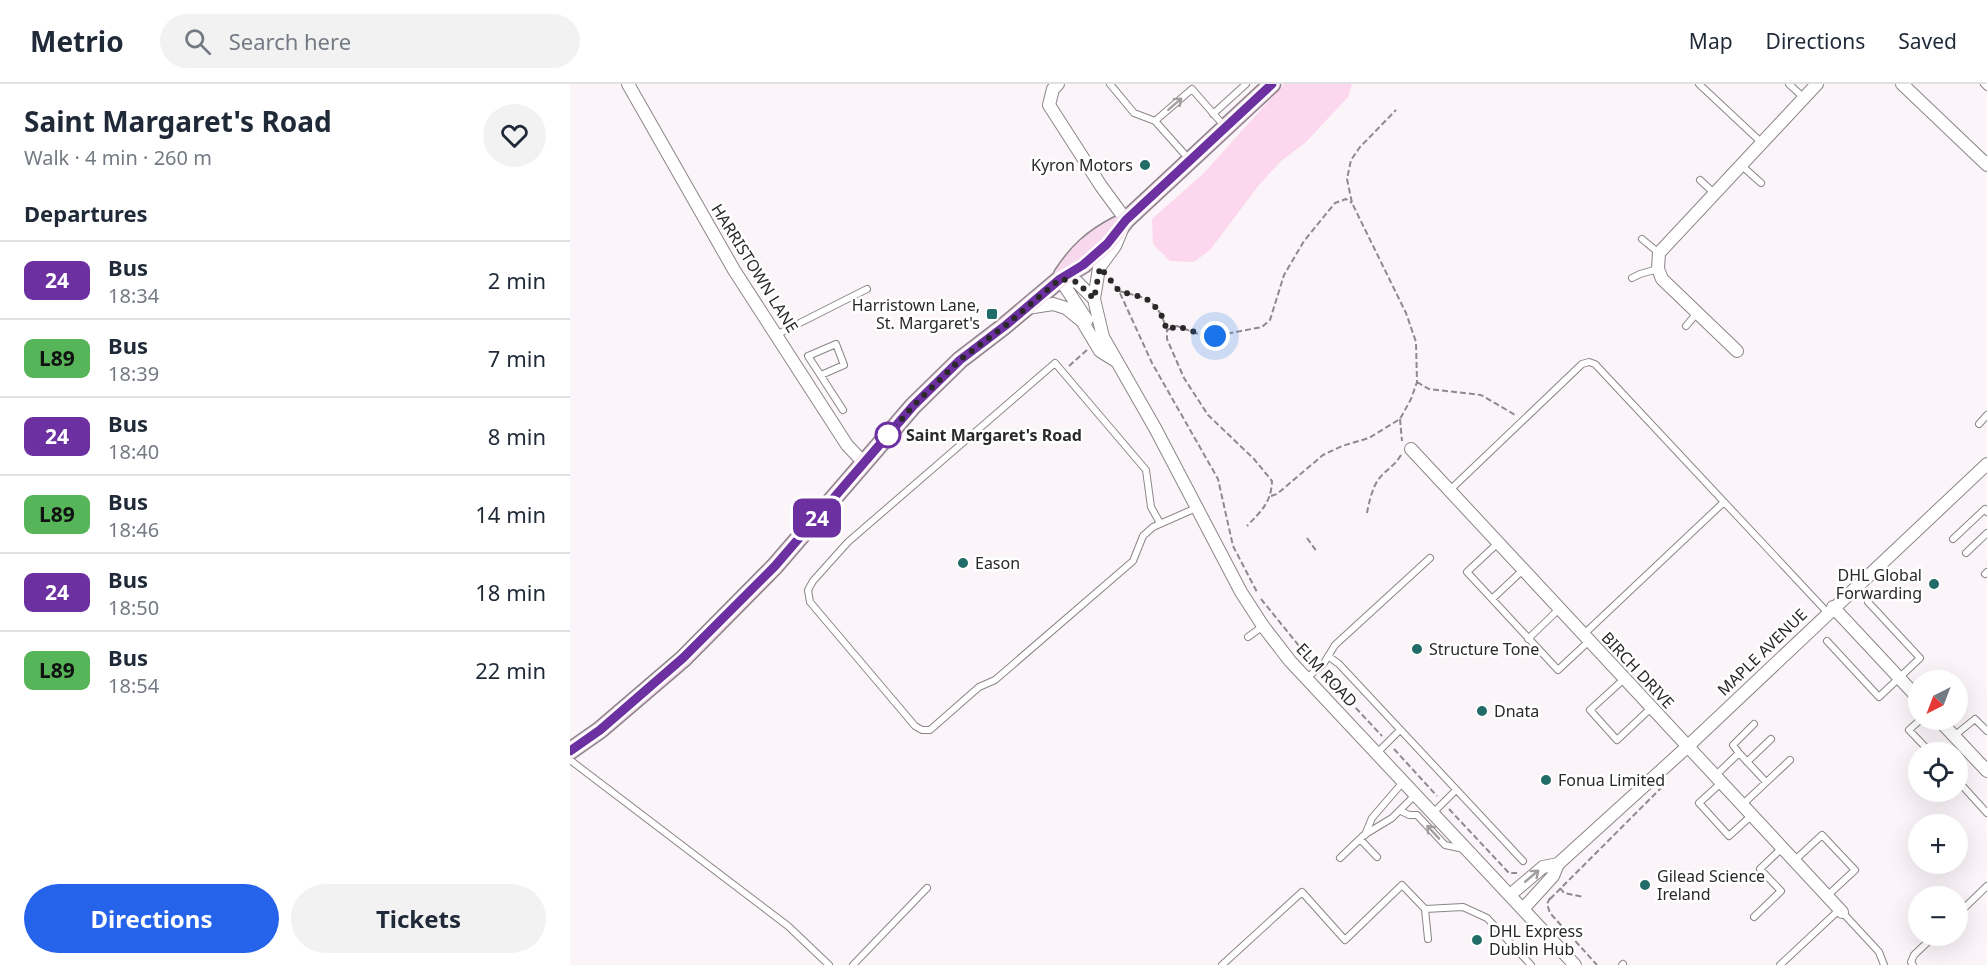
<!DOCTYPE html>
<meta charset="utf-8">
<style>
:root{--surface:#fff;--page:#f2f2f3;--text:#1f2937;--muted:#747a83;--line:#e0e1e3;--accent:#2563eb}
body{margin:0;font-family:"Noto Sans",sans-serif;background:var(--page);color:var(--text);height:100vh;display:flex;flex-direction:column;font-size:22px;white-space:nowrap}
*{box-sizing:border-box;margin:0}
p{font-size:20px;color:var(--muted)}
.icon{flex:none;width:33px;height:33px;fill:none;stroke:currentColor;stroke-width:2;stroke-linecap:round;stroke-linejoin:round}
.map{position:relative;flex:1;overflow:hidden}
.drawer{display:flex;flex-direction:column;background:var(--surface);width:570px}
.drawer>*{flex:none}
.badge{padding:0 12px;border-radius:9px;font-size:21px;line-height:39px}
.needle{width:39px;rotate:222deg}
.buttons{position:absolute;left:1338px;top:586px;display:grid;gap:12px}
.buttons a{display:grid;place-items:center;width:60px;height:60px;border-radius:50%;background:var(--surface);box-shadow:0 6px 24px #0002;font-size:30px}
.you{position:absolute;width:30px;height:30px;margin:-15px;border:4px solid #fff;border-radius:50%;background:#1a73e8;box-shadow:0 0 0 9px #1a73e833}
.map>.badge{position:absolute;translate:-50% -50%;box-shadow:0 0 0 3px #fff}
h2{padding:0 24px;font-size:22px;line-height:54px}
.round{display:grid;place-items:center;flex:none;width:63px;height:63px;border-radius:32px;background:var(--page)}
.head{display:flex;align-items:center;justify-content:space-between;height:102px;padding:0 24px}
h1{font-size:28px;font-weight:700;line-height:45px}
.cta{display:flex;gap:12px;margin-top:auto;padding:12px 24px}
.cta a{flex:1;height:69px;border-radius:36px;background:var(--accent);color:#fff;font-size:24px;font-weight:700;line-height:69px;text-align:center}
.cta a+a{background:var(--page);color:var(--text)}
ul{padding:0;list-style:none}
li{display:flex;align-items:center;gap:18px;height:78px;padding:0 24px;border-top:2px solid var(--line)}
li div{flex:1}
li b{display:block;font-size:22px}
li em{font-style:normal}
li .badge{min-width:66px;font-weight:700;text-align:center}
header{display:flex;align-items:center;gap:36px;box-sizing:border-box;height:84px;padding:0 30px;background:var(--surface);border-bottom:2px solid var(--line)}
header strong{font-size:28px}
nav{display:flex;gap:33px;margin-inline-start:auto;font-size:21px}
.search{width:420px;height:54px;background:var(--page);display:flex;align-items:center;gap:15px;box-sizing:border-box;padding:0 21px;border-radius:33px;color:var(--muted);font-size:22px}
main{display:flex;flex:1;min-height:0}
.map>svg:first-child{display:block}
</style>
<header>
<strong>Metrio</strong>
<div class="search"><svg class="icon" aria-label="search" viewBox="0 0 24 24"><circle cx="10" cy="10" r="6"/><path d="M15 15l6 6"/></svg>Search here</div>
<nav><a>Map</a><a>Directions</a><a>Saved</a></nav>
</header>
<main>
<section class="drawer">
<div class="head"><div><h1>Saint Margaret's Road</h1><p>Walk · 4 min · 260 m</p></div><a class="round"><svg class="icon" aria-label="heart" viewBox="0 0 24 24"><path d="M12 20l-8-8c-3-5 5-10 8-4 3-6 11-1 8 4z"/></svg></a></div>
<h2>Departures</h2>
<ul>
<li><span class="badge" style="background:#6c30a1;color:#fff">24</span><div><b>Bus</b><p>18:34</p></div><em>2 min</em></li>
<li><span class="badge" style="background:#56b559;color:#111">L89</span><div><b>Bus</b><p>18:39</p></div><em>7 min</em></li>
<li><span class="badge" style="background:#6c30a1;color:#fff">24</span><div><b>Bus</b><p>18:40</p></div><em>8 min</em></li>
<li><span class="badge" style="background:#56b559;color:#111">L89</span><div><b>Bus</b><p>18:46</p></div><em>14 min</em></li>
<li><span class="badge" style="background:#6c30a1;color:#fff">24</span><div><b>Bus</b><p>18:50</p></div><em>18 min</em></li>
<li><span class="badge" style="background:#56b559;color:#111">L89</span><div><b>Bus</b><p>18:54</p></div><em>22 min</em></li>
</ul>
<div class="cta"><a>Directions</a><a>Tickets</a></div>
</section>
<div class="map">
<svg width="1417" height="881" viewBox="0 0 1417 881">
<rect width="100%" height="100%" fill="#fbf4f8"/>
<path fill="#fcd7ed" d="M 714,0 L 782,0 L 778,13 L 735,59 L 711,77 L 689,101 L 640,166 L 624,178 L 600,177 L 583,160 L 582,135 L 634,89 Z"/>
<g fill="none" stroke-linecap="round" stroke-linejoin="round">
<defs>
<path id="service" d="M 540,0 L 564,29 L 585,37
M 1129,0 L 1192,59
M 1219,0 L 1234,14
M 1414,0 L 1417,3
M 643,30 L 676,0
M 618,74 L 585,37 L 622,5 L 655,43
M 1171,81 L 1191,99
M 1130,96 L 1144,109
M 1072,155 L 1089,169
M 1062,194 L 1070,190 L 1088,185
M 1116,242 L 1127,229
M 206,251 L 297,205
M 251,291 L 274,281 L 266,260 L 238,272 L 273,326
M 1409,340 L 1417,331
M 880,406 L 1012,280 L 1019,278 L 1025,280 L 1257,528
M 590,439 L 581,423 L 576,386 L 485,279 L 278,458 L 243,497 L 238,506 L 240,518 L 345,642 L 352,646 L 360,646 L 409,603 L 425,596 L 563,477 L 573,452 L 583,443 L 626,424
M 1383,455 L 1415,425 L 1417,428
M 928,459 L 897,488 L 988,586 L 1019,557
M 1396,469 L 1417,449
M 1415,490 L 1417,488
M 922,515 L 953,486
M 1013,551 L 1154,418
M 678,553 L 693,542
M 958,555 L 989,525
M 1257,557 L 1309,613 L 1350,574 L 1298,518
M 758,572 L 769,580 L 953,777
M 737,594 L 754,579 L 765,561 L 860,474
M 1054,595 L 1020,626 L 1047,656 L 1081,624
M 1350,636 L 1339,646 L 1361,669
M 1384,652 L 1405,635 L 1417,647
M 807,669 L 830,646
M 1169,669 L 1196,698
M 0,676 L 218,842 L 259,881
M 1177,678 L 1201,655
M 1145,692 L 1169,669 L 1163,661 L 1184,640
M 1388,697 L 1417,729
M 1151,699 L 1129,719 L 1159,752 L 1181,732
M 1172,721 L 1220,676
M 831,727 L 839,731 L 847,731 L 875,761 L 894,765
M 863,729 L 886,706
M 795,751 L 802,734 L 833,698
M 790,755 L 807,773
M 770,774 L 794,751 L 822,734 L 845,711
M 1224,777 L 1252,751 L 1285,786 L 1257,812
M 855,825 L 858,855
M 1272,828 L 1309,868 L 1314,881
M 1388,830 L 1417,802
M 1184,833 L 1211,807 L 1190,785 L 1212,764
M 283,881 L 357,804
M 652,881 L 732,808 L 775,856 L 832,801 L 855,825 L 893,823 L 917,834 L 961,881
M 1052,881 L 1053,880
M 1210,881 L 1269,826
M 1343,881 L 1341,878 L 1344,871 L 1364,852"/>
<path id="minor" d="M 58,0 L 164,186 L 277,361 L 293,378
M 488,0 L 483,5 L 479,21 L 531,102 L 556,136 L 545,162 L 529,184 L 524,215 L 533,253 L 585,344 L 671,508 L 693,542 L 720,577 L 1005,881
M 1332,0 L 1417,81
M 490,195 L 517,236
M 490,195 L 507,198 L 524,215
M 457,224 L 483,220 L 496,224 L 512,237 L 530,267 L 546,277
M 1167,267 L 1092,195 L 1088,185 L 1089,169 L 1247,0
M 841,365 L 1272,828
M 1263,523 L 1348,614
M 1369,636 L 1417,687
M 940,811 L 973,783 L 988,780
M 953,825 L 983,792 L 988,780 L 1117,663 L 1417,380"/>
<path id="secondary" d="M 492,191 C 507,168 522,154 547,141
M 0,667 L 30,646 L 113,575 L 205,482 L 343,322 L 390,276 L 433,243 L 490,195 L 513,181 L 537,160 L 556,136 L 702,0"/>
</defs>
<use href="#service" stroke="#8c8589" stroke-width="8"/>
<use href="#minor" stroke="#8c8589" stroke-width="14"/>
<use href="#secondary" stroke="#8c8589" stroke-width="19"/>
<path stroke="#8f8a8d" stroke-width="2" stroke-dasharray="6 3" stroke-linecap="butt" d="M 539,195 L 549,207 L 582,279 L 648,395 L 663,462 L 688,510
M 549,207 L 575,214 L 582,219 L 591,230 L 597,246 L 597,255 L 614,294 L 638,331 L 684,375 L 702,397 C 701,419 692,426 677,442
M 597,246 L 607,242 L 631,251 L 645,252 L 692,243 L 700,236 L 714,191 L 734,157 L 765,119 L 776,115 L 782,119
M 499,282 L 517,266
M 847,298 L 859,305 L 911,311 L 947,332
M 830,335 L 832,357
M 701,412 L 707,410 L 753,371 L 772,362 L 799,354 L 830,335 L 841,315 L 847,298 L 846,258 L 836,229 L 782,119 L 777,95 L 781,76 L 790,63 L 826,26
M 797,429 C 799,418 802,405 808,396 C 815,386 825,382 831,371
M 737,454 L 747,468
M 691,515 L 742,578
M 755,591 L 812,652
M 824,665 L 867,712
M 879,725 L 939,789 L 947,789
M 990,804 L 994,809 L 1014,813
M 980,814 L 977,820 L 980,829 L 1027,881
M 980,815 L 1091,704"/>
<use href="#service" stroke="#fff" stroke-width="6"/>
<use href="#minor" stroke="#fff" stroke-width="12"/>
<use href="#secondary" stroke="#f7d8ed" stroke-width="16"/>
</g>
<defs><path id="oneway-shaft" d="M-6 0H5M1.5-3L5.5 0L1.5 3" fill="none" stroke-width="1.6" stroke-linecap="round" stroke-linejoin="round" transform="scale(1.5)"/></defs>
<g stroke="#a09e9f">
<use href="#oneway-shaft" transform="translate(605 20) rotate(-41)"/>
<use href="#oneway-shaft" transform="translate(863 748) rotate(-133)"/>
<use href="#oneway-shaft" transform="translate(962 792) rotate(-40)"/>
</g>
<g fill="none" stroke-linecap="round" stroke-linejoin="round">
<defs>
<path id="line" d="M 0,667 L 30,646 L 113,574 L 205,482 L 343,322 L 390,276 L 436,241 L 490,195 L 513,181 L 537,160 L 556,136 L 702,0"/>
</defs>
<use href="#line" stroke="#fff" stroke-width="14"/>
<use href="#line" stroke="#6c30a1" stroke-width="9"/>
<path stroke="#2b282a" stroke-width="6" stroke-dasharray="0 10.8" d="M 318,351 L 343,322 L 390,276 L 436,241 L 490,195 L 507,198 L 524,215 L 530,183 L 549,207 L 575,214 L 582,219 L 591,230 L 597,246 L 607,242 L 631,250 L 645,252"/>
</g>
<g fill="#216c69" stroke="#fff" stroke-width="2">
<circle cx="575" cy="81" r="6"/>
<rect x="416" y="224" width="12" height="12" rx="3"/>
<circle cx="393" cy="479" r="6"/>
<circle cx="1364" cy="500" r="6"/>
<circle cx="847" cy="565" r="6"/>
<circle cx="912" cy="627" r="6"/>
<circle cx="976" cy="696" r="6"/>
<circle cx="1075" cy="801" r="6"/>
<circle cx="907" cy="856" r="6"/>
</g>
<circle fill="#fff" stroke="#6c30a1" stroke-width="3" cx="318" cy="351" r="12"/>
<g text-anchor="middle" stroke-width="5" stroke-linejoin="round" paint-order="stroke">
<g font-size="16" fill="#2b282a" stroke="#fff" text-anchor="start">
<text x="563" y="87" text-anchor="end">Kyron Motors</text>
<text x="410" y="227" text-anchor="end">Harristown Lane,<tspan x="410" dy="18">St. Margaret's</tspan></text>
<text x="405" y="485">Eason</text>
<text x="1352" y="497" text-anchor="end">DHL Global<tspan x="1352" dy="18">Forwarding</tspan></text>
<text x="859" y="571">Structure Tone</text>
<text x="924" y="633">Dnata</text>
<text x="988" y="702">Fonua Limited</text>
<text x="1087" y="798">Gilead Science<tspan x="1087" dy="18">Ireland</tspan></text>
<text x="919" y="853">DHL Express<tspan x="919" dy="18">Dublin Hub</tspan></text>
</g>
<g font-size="16" fill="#2b282a" stroke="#fff">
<text transform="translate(185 184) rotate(58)" y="6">HARRISTOWN LANE</text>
<text transform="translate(1192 568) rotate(-44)" y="6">MAPLE AVENUE</text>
<text transform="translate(1068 586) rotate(47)" y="6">BIRCH DRIVE</text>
<text transform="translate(757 591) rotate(47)" y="6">ELM ROAD</text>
</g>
<g font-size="16" font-weight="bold" fill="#2b282a" stroke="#fff" text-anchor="start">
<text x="336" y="357">Saint Margaret's Road</text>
</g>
</g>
</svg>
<div class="buttons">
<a><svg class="needle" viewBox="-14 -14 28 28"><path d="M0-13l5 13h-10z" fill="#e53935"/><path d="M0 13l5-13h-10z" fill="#747a83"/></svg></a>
<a><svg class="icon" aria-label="locate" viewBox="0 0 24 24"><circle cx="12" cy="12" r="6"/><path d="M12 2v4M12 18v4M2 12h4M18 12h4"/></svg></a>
<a>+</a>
<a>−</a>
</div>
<div class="you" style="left:645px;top:252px"></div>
<b class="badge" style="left:247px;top:434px;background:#6c30a1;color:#fff">24</b>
</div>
</main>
